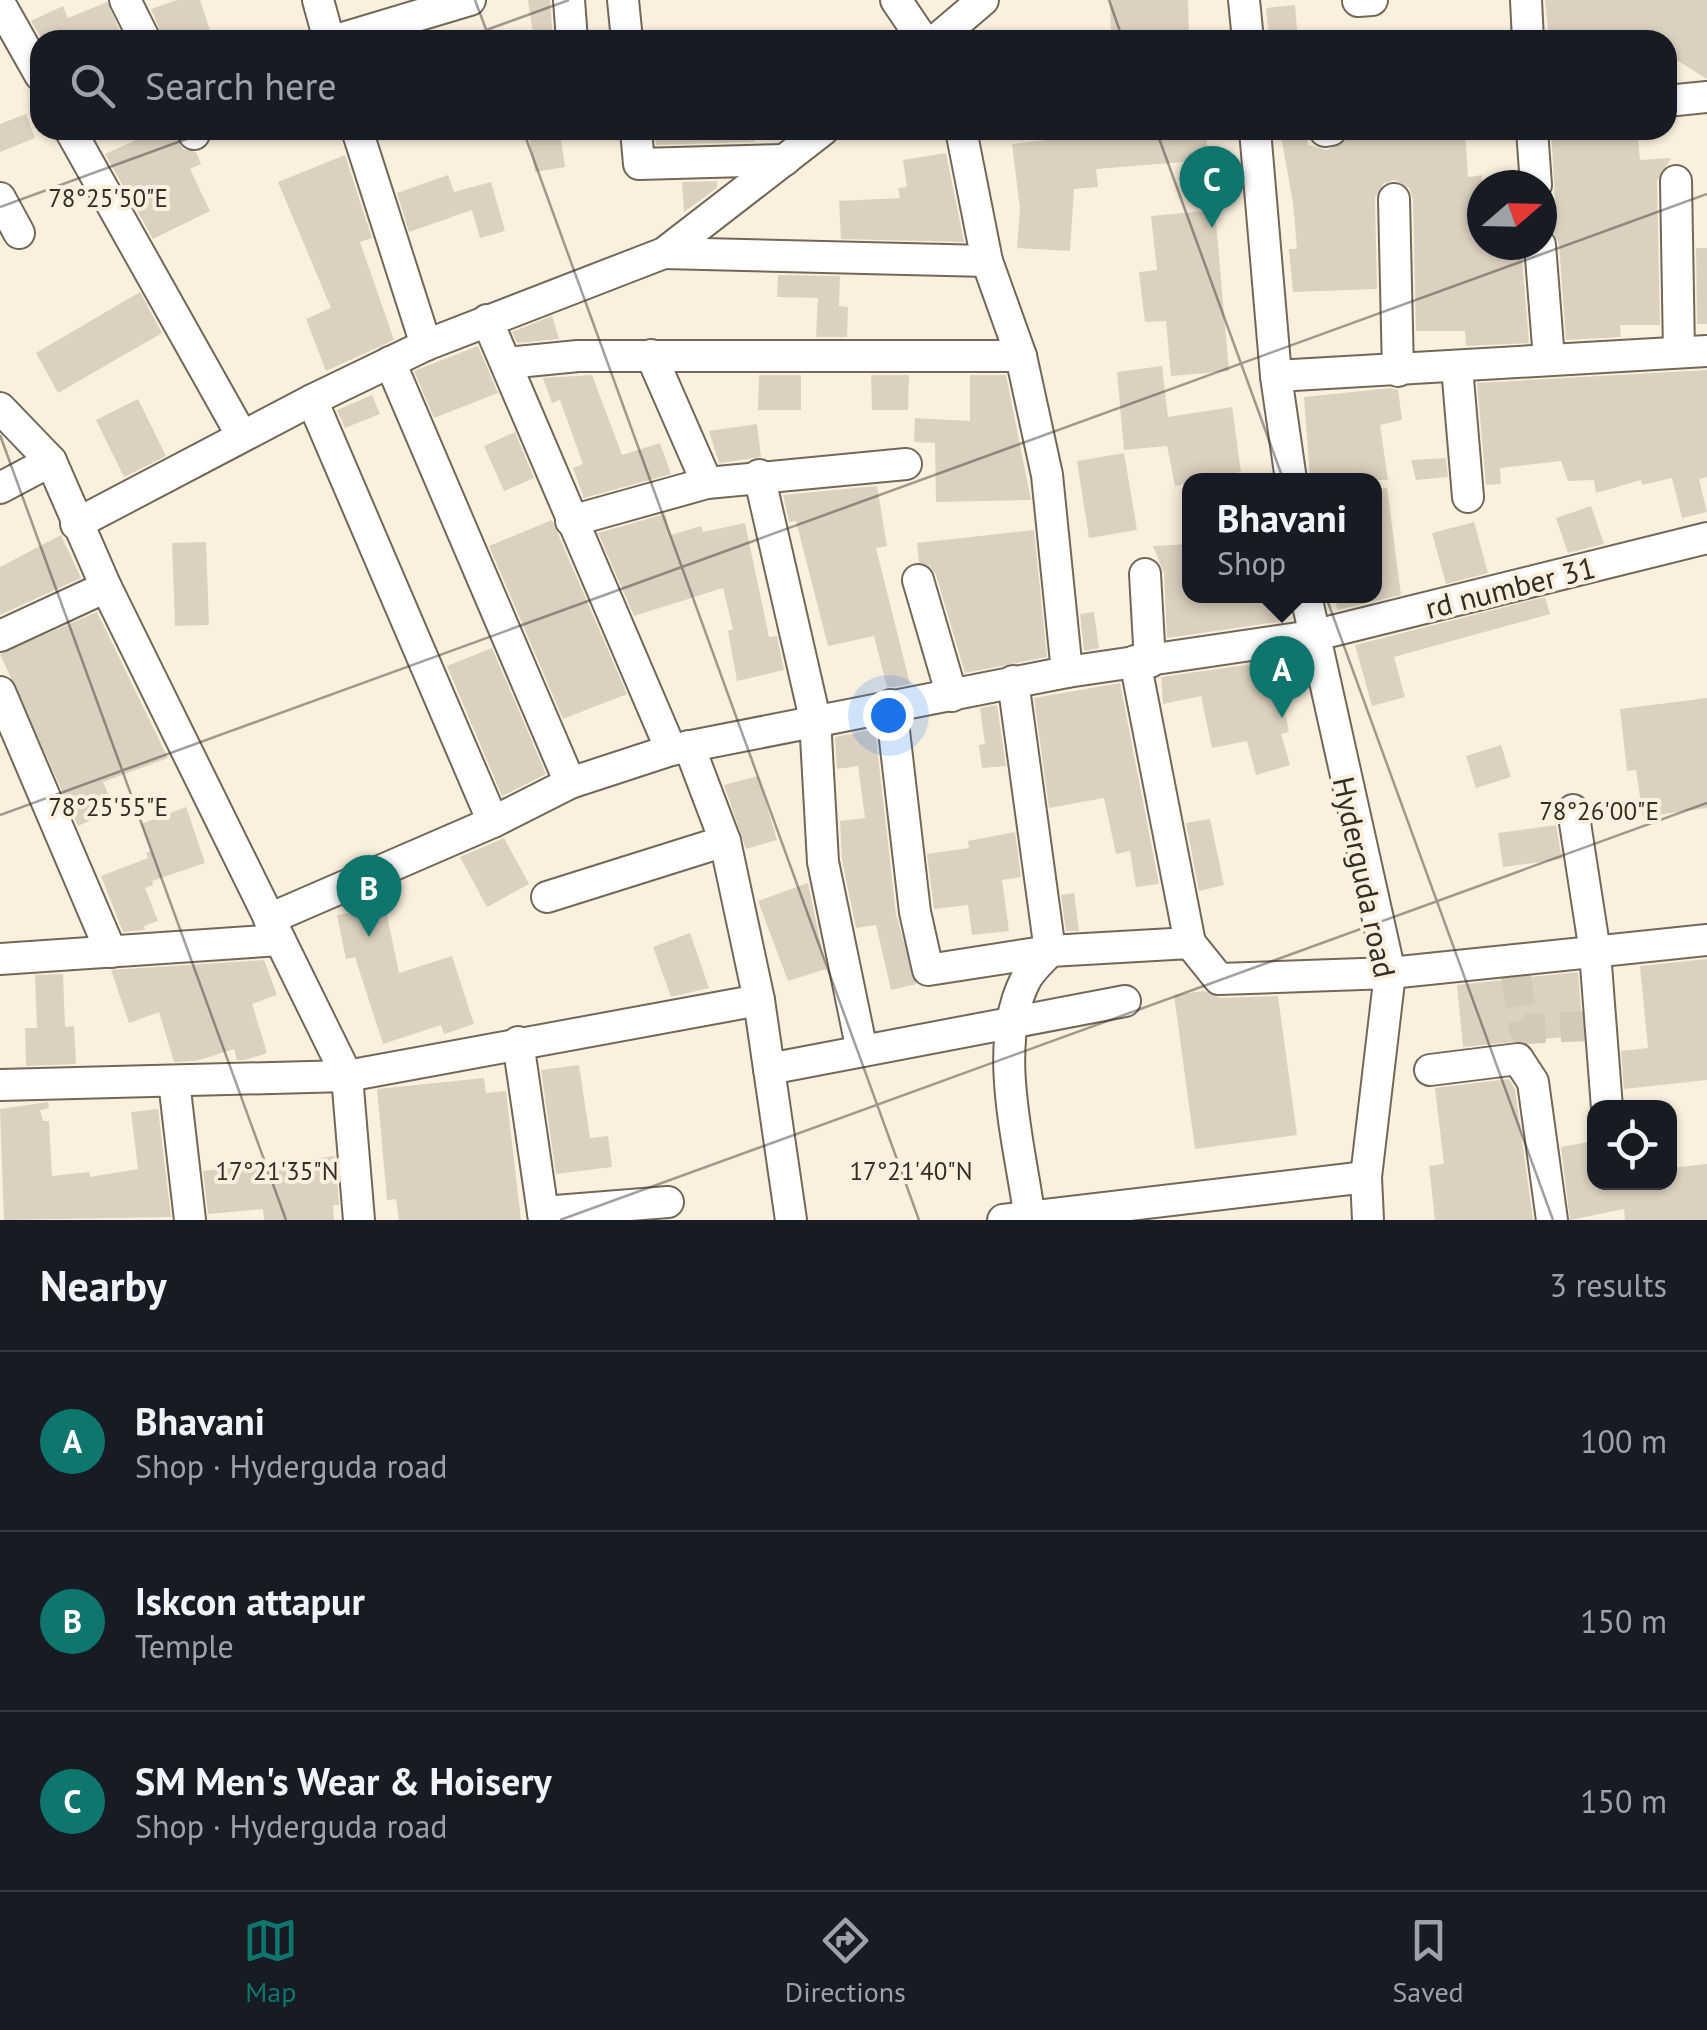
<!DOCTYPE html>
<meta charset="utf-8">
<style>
body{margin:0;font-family:"PT Sans",sans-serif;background:#20242c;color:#f1f3f6}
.controls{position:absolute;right:30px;bottom:30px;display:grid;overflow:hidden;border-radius:20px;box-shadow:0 2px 8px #0004}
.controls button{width:90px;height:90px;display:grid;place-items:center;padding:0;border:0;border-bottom:2px solid #363941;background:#171b24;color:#f1f3f6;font:50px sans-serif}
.compass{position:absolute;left:1467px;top:170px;width:90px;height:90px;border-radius:50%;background:#171b24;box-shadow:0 2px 8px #0004;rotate:70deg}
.you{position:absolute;left:888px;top:715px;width:35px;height:35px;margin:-25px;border:8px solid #fff;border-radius:50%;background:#1a73e8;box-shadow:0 0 0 15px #1a73e833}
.badge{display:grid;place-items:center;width:65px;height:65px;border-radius:50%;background:#0f766e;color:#fff;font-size:32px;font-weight:700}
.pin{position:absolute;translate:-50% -82px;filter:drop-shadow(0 2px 5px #0008)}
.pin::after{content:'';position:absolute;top:52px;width:35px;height:30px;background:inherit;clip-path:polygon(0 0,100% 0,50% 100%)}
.popup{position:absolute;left:1182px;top:473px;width:200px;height:130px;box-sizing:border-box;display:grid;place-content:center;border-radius:20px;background:#171b24;filter:drop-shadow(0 2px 8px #0005);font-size:32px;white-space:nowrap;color:#9ea1a6}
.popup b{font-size:38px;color:#f1f3f6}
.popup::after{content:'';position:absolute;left:50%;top:100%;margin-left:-20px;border:20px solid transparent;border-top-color:#171b24}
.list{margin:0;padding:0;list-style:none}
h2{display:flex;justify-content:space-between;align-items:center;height:130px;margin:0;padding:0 40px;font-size:42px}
h2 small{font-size:32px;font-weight:400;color:#9ea1a6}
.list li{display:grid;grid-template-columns:65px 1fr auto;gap:30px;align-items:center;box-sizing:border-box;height:180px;padding:0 40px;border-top:2px solid #363941}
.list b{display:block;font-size:38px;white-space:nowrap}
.list p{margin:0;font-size:32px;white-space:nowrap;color:#9ea1a6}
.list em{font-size:32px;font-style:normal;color:#9ea1a6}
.icon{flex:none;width:55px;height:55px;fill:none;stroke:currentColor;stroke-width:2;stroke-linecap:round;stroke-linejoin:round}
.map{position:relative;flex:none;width:1707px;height:1220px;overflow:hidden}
.search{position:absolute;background:#171b24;box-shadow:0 2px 8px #0004;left:30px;right:30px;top:30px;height:110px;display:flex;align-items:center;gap:25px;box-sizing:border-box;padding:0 35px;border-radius:30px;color:#9ea1a6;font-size:38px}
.sheet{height:670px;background:#171b24}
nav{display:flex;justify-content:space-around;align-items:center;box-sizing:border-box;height:140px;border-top:2px solid #363941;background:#171b24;font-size:28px;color:#9ea1a6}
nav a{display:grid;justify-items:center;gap:5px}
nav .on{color:#0f766e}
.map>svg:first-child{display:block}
.building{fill:#dcd1c0}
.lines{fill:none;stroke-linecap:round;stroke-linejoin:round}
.minor-tunnel{stroke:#d3c9b9;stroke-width:30;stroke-dasharray:30 15;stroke-linecap:butt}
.minor-casing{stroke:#716858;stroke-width:34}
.minor{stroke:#fff;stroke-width:30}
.ticks{fill:none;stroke:#312d27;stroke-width:2.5;stroke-opacity:0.45}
.labels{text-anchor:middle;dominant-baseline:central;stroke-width:8;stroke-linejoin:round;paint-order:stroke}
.street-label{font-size:30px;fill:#312d27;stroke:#fbf0de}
.ticks-label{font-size:25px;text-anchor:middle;fill:#312d27;stroke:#fbf0de;stroke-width:8;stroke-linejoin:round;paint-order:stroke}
</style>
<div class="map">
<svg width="1707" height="1220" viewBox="0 0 1707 1220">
<rect width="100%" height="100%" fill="#fbf0de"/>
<g class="building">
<polygon points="177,0 200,0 213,40 164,40 151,9"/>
<polygon points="528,0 550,0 553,40 534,40"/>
<polygon points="1110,0 1188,0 1189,33 1111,36"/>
<polygon points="1545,0 1707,0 1707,79 1667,54 1667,40 1627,40 1627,34 1549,40"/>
<polygon points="107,2 124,40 42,40 31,21 63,6 68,18"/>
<polygon points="1295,5 1298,40 1269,40 1266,8"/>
<polygon points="26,114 35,138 0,152 0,124"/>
<polygon points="158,130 173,130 183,149 196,152 201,164 190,169 210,211 153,239 105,154"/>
<polygon points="655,130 753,130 754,142 656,145"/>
<polygon points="1134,130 1206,130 1208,160 1096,169 1098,187 1074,189 1070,251 1017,248 1020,209 1012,144"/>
<polygon points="1280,130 1306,130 1308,145 1327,150 1347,139 1417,130 1465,130 1468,177 1482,175 1482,245 1513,245 1514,260 1522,259 1529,343 1466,346 1465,331 1416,331 1413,199 1409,188 1395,180 1383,184 1375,198 1377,289 1293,292 1289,249 1297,249 1293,203"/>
<polygon points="1551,130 1637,130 1640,160 1671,158 1657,181 1660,325 1620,325 1621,337 1566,340 1559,244 1552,231 1552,218 1556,217"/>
<polygon points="560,133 565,167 535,172 529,137"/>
<polygon points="946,153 964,242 841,239 839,201 900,198 898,188 907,187 903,160"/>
<polygon points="345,155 372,238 360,242 394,340 326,371 306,319 331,308 278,182"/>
<polygon points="448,175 454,192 491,182 505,231 480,238 472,210 409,232 397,193"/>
<polygon points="717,181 717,188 684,212 682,182"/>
<polygon points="1215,210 1229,371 1171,376 1166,321 1145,322 1139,272 1157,270 1151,216"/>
<polygon points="1696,248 1707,248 1707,324 1697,324"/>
<polygon points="778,275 840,276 839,306 848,307 847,337 816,337 818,298 777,297"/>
<polygon points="140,292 162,333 58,393 36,353"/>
<polygon points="552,316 559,339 517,343 512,332"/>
<polygon points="478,346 498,393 434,418 414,371"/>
<polygon points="1162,366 1168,417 1232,407 1241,472 1175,486 1167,446 1124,450 1117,372"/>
<polygon points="1707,370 1707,477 1699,479 1707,512 1682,518 1672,478 1642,485 1641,480 1596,493 1594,480 1568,481 1561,461 1500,468 1501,484 1486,485 1477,383"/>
<polygon points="592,375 622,455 660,443 671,474 584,498 573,468 583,464 560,400 552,403 543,378"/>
<polygon points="759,375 801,375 801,410 758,410"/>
<polygon points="871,375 909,375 908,410 872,410"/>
<polygon points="970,375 1006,375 1031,500 936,502 935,443 914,442 915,418 970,421"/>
<polygon points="1391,388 1398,390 1402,420 1380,425 1388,480 1310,480 1304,397"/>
<polygon points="372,395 380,414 345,428 337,410"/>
<polygon points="138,399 166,456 124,477 96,420"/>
<polygon points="757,424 761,457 719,463 709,431"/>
<polygon points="515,432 534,478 504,491 484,446"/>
<polygon points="1124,453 1137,530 1089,538 1077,461"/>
<polygon points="1446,458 1448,477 1416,480 1411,460"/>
<polygon points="877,486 887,546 876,548 910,684 894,687 887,687 874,636 828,646 796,521 789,522 783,495"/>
<polygon points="1387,488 1401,595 1337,610 1335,596 1374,596 1374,489"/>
<polygon points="1591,506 1604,544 1568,553 1556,518"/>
<polygon points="665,514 671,535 701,526 703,532 745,523 769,637 777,636 784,670 737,681 728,631 733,629 723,588 634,616 598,533"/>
<polygon points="552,520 627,694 563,719 489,546"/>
<polygon points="1474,522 1488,573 1446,584 1432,533"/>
<polygon points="1034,530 1047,657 965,673 936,575 930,566 919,562 917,543"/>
<polygon points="61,535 81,578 0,615 0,567"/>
<polygon points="206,542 209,625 175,626 172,543"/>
<polygon points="1190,544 1190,596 1279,596 1285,621 1167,638 1164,573 1153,546"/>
<polygon points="1545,597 1550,614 1394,657 1405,697 1372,706 1355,645"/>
<polygon points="97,612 168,758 103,782 115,809 78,826 0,654"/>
<polygon points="1094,612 1099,648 1084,651 1080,614"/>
<polygon points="492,648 546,774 502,796 447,666"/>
<polygon points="1274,661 1289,732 1281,734 1290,765 1256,775 1247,741 1212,748 1201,696 1163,704 1161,677"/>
<polygon points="1120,683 1159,884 1136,887 1130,851 1116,854 1104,798 1049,808 1034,698"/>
<polygon points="1707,698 1707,808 1643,817 1636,770 1627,771 1620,709"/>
<polygon points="997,705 1006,766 982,768 979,745 985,744 980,708"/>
<polygon points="875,729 896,914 916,984 891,990 876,925 856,928 842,860 840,821 865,818 858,766 837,769 835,737"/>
<polygon points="1501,745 1511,777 1476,788 1466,756"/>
<polygon points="758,776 777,840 746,849 724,785"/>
<polygon points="186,807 205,863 152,881 153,885 145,888 158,921 144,926 145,930 123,932 101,876 148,858 146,853 151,851 141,824"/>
<polygon points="1210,819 1224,885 1199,891 1186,823"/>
<polygon points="1556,825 1562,859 1503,867 1498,833"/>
<polygon points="1015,832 1021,877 1002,880 1009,931 972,935 968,905 934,909 927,854 969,848 968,841"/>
<polygon points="504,838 529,884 487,907 460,857"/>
<polygon points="808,883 826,969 788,981 758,901"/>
<polygon points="1074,893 1079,931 1066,931 1061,895"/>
<polygon points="385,906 399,973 452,956 474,1024 444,1034 441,1025 383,1044 355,957 346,959 337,915"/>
<polygon points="690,933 709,988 671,997 653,947"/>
<polygon points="1707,959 1707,1080 1624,1089 1621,1051 1648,1048 1640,966"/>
<polygon points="264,960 277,995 252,1004 267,1053 245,1060 237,1060 234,1049 196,1061 174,1062 159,1012 129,1023 111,970"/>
<polygon points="1578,972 1583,1035 1463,1047 1457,985"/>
<polygon points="63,974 65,1027 74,1026 76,1064 26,1066 25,1028 37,1028 35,975"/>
<polygon points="1204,991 1220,998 1278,996 1297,1135 1195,1149 1174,995"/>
<polygon points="579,1065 590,1138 608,1136 612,1167 556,1174 541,1070"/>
<polygon points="484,1078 486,1093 506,1091 521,1220 399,1220 396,1199 387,1200 377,1089"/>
<polygon points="1509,1079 1515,1089 1533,1220 1435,1220 1429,1166 1444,1164 1435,1088"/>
<polygon points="48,1102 49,1108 40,1110 43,1121 49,1121 52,1176 89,1172 90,1177 138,1169 131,1112 158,1109 171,1217 4,1220 0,1109"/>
<polygon points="1594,1141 1594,1182 1670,1182 1670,1168 1707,1164 1707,1220 1625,1220 1624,1209 1570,1220 1561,1147"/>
<polygon points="335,1156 339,1205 333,1205 334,1220 264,1220 263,1209 208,1214 203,1171"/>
</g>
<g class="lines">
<polyline class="minor-tunnel" points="1516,976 1524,1029 1589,1026"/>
<defs>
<g id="minor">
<polyline points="125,0 145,40"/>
<polyline points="318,0 329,40"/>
<polyline points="569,0 572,40"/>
<polyline points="623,0 627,40"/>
<polyline points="896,0 923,40"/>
<polyline points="1244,0 1248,40"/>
<polyline points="1526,0 1528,40"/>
<polyline points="1358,1 1372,0"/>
<polyline points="0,4 40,75"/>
<polyline points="336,40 470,0"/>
<polyline points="936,40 983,0"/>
<polyline points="1667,101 1707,97"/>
<polyline points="70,130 242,436"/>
<polyline points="192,130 194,134"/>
<polyline points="357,130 426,345"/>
<polyline points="636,130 639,164 785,160"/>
<polyline points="961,130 987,261 1021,356 1047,475 1067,672"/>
<polyline points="1255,130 1276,376 1291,480"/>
<polyline points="1532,130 1536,185"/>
<polyline points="1325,131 1331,130"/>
<polyline points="1676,181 1679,352"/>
<polyline points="0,198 19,233"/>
<polyline points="1394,199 1398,371"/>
<polyline points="1540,245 1549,359"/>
<polyline points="664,253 987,261"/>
<polyline points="487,320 671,750"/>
<polyline points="651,355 707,483"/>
<polyline points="390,362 570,783"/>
<polyline points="507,363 578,356 1021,356"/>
<polyline points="1457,367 1468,497"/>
<polyline points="1276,376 1707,351"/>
<polyline points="312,400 493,822"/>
<polyline points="0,408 51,461 106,587 347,1076 359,1220"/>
<polyline points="759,475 815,719 823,862 862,1051"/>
<polyline points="0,488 51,461"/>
<polyline points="571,521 707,483 906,464"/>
<polyline points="76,524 312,400 426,345 664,253 823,130"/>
<polyline points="1145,574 1150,662"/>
<polyline points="918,580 952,696"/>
<polyline points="1306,596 1390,973 1366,1177 1368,1220"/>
<polyline points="0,636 106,587"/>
<polyline points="1135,661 1190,943"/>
<path d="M1013 681 1050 951C1042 960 1030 970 1025 981 991 1048 1021 1149 1030 1220"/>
<polyline points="0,692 111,952"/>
<polyline points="891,705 915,912 928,970 1050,951 1190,943 1219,979 1390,973 1707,940"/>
<polyline points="689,746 725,841 759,1000 791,1220"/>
<polyline points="1573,810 1595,952 1607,1108"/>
<polyline points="547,897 725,841"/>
<polyline points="269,919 493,822 570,783 671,750 1067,672 1312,636 1707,538"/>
<polyline points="0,959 280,940"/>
<polyline points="518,1042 544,1220"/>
<polyline points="769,1069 1125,1001"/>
<polyline points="1430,1070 1518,1059 1533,1082 1552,1220"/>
<polyline points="174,1081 190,1220"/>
<polyline points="0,1085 347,1076 759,1000"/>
<polyline points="543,1212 668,1202"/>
<polyline points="1003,1220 1366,1177"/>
</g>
</defs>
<use href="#minor" class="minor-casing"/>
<use href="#minor" class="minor"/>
</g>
<path class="ticks" d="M475 0 490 40M1109 0 1123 40M459 40 569 0M523 130 919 1220M1156 130 1553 1220M0 207 211 130M0 435 286 1220M0 815 1707 194M560 1220 1707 803"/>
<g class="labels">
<g class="street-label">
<text transform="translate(1510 587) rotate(-14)">rd number 31</text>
<text transform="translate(1365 877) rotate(78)">Hyderguda road</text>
</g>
</g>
<g class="ticks-label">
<text x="108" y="207">78°25'50"E</text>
<text x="108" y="816">78°25'55"E</text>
<text x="1599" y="820">78°26'00"E</text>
<text x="277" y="1180">17°21'35"N</text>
<text x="911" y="1180">17°21'40"N</text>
</g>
</svg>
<div class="controls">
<button><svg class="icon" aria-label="locate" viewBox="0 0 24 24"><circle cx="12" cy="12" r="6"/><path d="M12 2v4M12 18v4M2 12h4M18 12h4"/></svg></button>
</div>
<svg class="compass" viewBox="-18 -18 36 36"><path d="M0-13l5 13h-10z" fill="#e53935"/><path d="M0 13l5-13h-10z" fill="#9ea1a6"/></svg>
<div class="you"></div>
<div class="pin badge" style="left:1282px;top:718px">A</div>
<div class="popup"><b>Bhavani</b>Shop</div>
<div class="pin badge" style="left:369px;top:937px">B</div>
<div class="pin badge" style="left:1212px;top:228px">C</div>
<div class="search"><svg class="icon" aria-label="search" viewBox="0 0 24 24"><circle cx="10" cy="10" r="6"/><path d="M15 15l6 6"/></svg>Search here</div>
</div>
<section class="sheet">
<h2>Nearby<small>3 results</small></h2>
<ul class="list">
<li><span class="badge">A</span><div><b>Bhavani</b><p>Shop · Hyderguda road</p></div><em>100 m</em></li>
<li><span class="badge">B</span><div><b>Iskcon attapur</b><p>Temple</p></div><em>150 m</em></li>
<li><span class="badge">C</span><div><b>SM Men's Wear &amp; Hoisery</b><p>Shop · Hyderguda road</p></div><em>150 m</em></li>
</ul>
</section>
<nav>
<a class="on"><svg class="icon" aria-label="map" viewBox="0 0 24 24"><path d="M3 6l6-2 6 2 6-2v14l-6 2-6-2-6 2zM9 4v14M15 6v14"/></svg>Map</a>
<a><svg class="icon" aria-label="directions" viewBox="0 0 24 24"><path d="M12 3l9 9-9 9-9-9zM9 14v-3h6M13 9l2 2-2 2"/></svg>Directions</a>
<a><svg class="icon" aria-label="saved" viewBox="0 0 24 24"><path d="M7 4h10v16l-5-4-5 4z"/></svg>Saved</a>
</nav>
